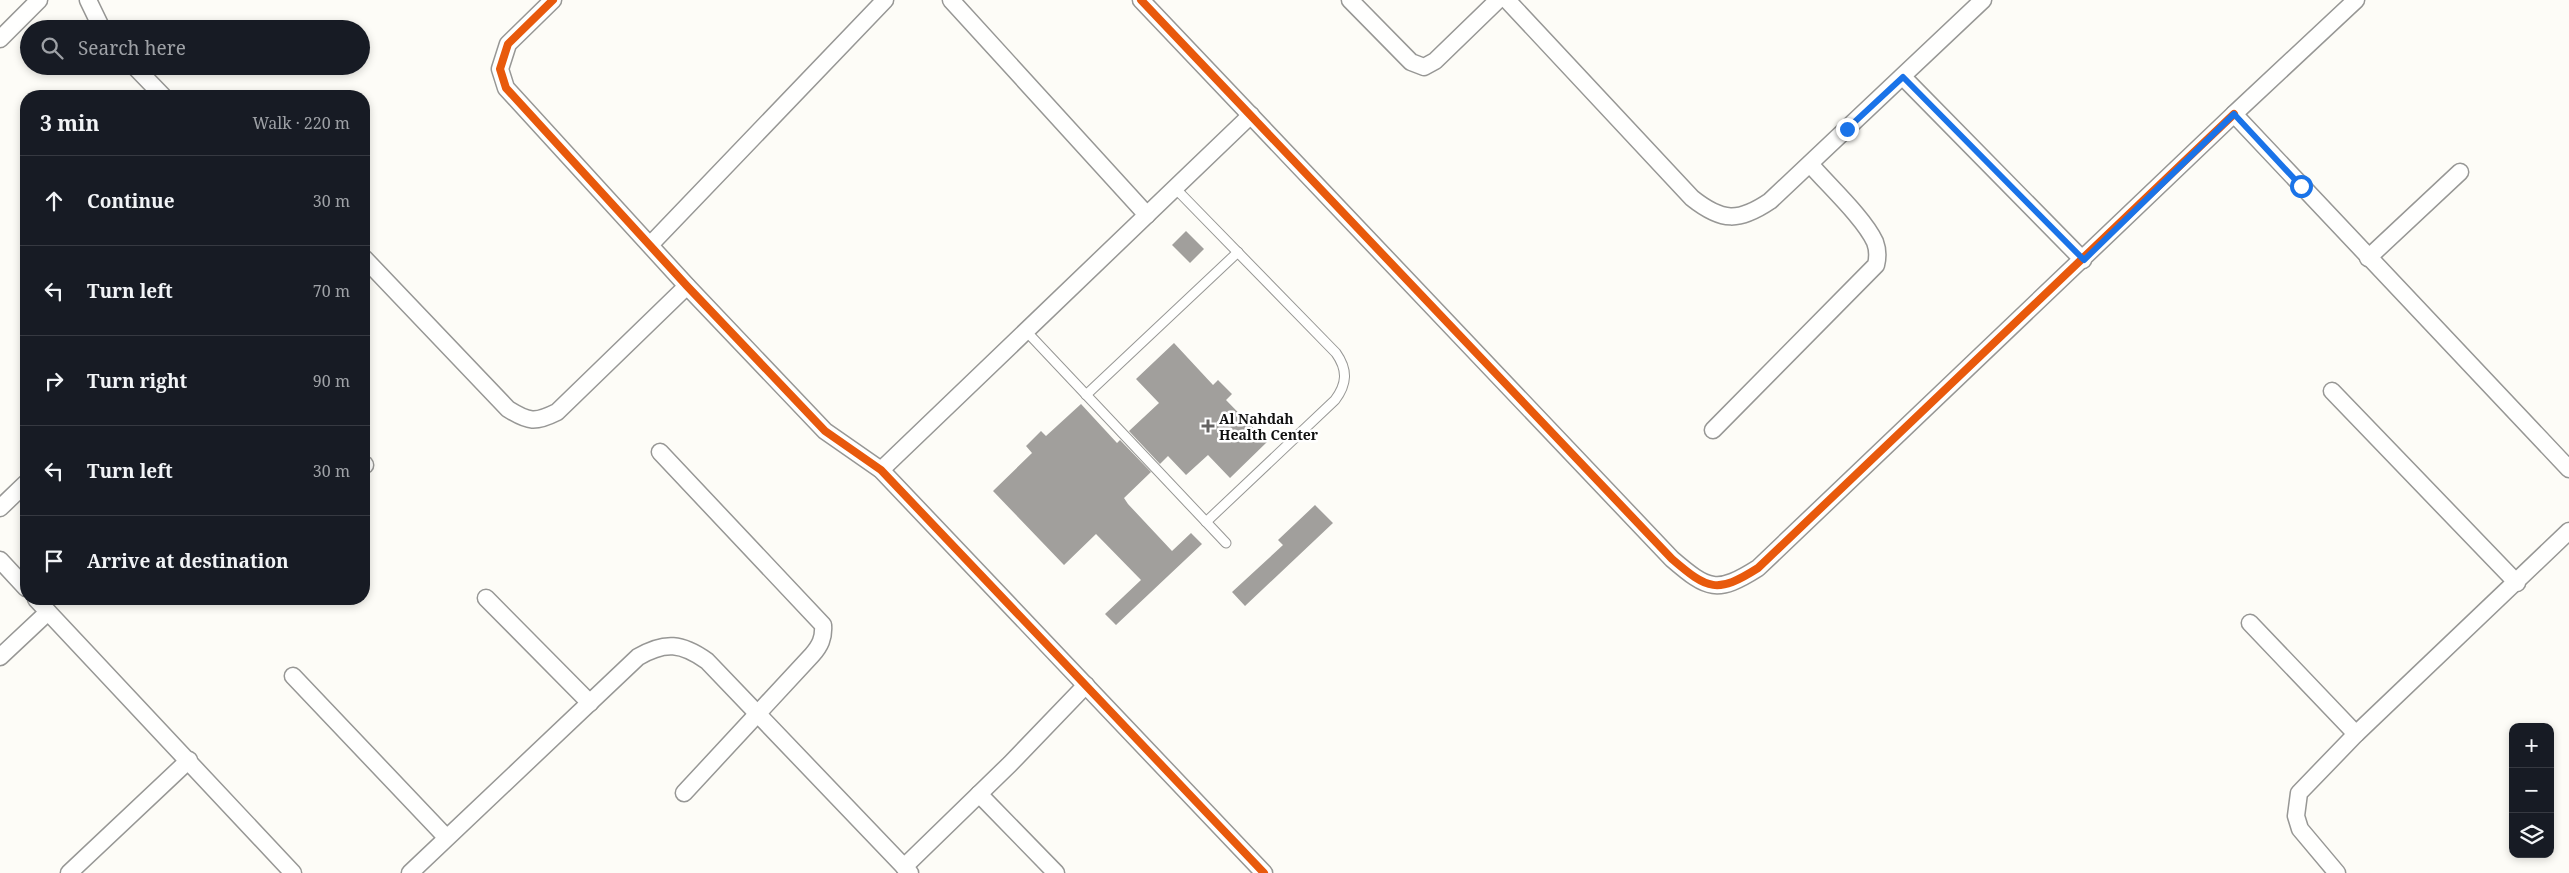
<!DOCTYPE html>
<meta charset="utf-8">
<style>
body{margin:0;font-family:"Noto Serif",serif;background:#20242c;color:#f1f3f6}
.controls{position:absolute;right:15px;bottom:15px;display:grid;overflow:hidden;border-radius:10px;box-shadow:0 2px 8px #0003}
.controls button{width:45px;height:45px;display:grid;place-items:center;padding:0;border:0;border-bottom:1px solid #363941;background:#171b24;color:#f1f3f6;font:25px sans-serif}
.stop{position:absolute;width:15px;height:15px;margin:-11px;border:4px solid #1a73e8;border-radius:50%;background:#fff}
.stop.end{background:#1a73e8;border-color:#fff;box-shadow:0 1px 5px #0008}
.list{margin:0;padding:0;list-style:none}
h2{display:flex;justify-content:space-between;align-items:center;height:65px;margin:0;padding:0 20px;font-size:21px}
h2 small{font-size:16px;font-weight:400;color:#9ea1a6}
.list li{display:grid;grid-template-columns:32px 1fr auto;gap:15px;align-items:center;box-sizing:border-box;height:90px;padding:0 20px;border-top:1px solid #363941}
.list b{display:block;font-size:19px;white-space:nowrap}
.list em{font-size:16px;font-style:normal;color:#9ea1a6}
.icon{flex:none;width:28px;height:28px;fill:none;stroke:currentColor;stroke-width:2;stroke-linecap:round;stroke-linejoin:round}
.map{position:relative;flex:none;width:2569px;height:873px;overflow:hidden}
.search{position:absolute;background:#171b24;box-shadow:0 2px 8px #0003;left:20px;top:20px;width:350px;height:55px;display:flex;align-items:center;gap:12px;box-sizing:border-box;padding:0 18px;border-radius:28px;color:#9ea1a6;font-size:19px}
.panel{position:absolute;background:#171b24;box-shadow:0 2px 8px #0003;left:20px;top:90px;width:350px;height:515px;border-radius:20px}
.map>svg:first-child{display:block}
.building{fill:#a19f9c}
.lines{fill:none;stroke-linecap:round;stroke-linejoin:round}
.lane-casing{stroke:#979795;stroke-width:11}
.street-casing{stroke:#979795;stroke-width:19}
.lane{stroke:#fffffe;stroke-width:9}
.street{stroke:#fffffe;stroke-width:16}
.cycleway-casing{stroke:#fff;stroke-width:11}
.cycleway{stroke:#e8590c;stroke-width:8}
.route{stroke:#1a73e8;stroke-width:6}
.poi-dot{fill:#646362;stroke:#fff;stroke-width:2}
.labels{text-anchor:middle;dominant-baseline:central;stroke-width:5;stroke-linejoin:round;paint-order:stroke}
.poi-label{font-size:14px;font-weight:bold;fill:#111;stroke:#fff;text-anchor:start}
</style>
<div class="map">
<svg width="2569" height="873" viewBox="0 0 2569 873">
<rect width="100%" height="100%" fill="#fdfcf7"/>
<g class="building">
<polygon points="1186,231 1204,249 1190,263 1172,245"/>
<polygon points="1174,343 1213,385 1218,380 1232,394 1226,400 1267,442 1230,478 1208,455 1186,475 1168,456 1160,464 1129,431 1159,403 1136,379"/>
<polygon points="1081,404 1117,443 1120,440 1151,472 1124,498 1128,504 1172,551 1191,533 1202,544 1116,625 1105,614 1141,580 1096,534 1064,565 993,491 1032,453 1026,446 1041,431 1046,436"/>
<polygon points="1315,505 1333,523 1245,606 1232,592 1283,545 1278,540"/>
</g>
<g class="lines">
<defs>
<g id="lane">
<path d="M1175 188 1336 353C1348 370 1347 384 1335 400L1206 522"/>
<polyline points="1026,331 1226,543"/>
<polyline points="1086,395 1238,252"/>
</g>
<g id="street">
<polyline points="88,0 102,29"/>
<polyline points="553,0 508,44 500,69 506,88 687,286 825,431 881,470 1264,873"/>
<polyline points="951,0 1147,215"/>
<path d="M1141 0 1672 559C1708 590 1717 594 1758 568L2234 114"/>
<polyline points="1350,0 1411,62 1424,67 1435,61 1498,0"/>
<path d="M1507 0 1692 198C1722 222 1739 222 1770 201L1983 0"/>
<polyline points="2356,0 2234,114 2569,469"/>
<polyline points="0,39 39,0"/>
<polyline points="134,66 163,96"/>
<polyline points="1903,77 2083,260"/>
<polyline points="650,245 885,0"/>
<path d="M364 258 508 409C529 422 535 423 557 412L687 286"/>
<polyline points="2368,258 2460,172"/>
<polyline points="2332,391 2517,583"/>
<path d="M1713 430 1876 265C1878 257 1878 250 1875 242 1864 218 1828 185 1810 164"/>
<path d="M660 452 823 625C824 638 820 646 812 655L684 793"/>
<polyline points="364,464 365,465"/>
<polyline points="881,470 1251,115"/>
<polyline points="0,508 26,483"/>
<polyline points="0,560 26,588"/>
<polyline points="486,598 590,703"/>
<polyline points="36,599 293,873"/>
<polyline points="2250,623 2356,734"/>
<polyline points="0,657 48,612"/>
<polyline points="293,676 446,837"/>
<polyline points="979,794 1056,873"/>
<polyline points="904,867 1010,764 1086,685"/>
<polyline points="69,873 189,760"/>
<path d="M410 873 638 657C665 641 682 643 707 661L910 873"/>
<polyline points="2337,873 2300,829 2296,816 2299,793 2356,734 2569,531"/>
</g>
</defs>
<use href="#lane" class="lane-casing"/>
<use href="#street" class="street-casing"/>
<use href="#lane" class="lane"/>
<use href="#street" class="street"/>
<defs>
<g id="cycleway">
<polyline points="553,0 508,44 500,69 506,88 687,286 825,431 881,470 1264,873"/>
<path d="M1141 0 1672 559C1708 590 1717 594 1758 568L2234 114"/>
</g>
</defs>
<use href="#cycleway" class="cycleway-casing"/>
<use href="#cycleway" class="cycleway"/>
</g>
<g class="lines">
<polyline class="route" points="1847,129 1903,77 2084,260 2234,114 2301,186"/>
</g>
<path class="poi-dot" d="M1205.5 418.5h5v5h5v5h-5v5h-5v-5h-5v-5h5z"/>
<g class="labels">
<g class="poi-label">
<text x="1219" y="418">Al Nahdah<tspan x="1219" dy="16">Health Center</tspan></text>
</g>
</g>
</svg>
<div class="controls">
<button>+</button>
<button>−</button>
<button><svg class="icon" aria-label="layers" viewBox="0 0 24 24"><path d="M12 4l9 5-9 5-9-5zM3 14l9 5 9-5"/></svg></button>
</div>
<div class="stop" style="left:2301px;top:186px"></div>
<div class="stop end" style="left:1847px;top:129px"></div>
<div class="search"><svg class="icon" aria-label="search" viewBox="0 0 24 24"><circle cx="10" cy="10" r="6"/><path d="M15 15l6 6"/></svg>Search here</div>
<section class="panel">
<h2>3 min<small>Walk · 220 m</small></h2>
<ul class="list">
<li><svg class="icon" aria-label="ahead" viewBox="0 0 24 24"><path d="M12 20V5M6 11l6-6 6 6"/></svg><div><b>Continue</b></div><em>30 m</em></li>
<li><svg class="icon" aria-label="left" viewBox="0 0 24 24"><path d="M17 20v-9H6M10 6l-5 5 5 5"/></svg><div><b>Turn left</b></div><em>70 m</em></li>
<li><svg class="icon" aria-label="right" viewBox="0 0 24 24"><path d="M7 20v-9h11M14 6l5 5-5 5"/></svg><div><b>Turn right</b></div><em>90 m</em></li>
<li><svg class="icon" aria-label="left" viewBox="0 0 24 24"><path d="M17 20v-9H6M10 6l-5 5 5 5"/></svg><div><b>Turn left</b></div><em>30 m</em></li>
<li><svg class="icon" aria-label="arrive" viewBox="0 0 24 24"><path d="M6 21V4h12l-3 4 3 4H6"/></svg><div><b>Arrive at destination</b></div></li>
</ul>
</section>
</div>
